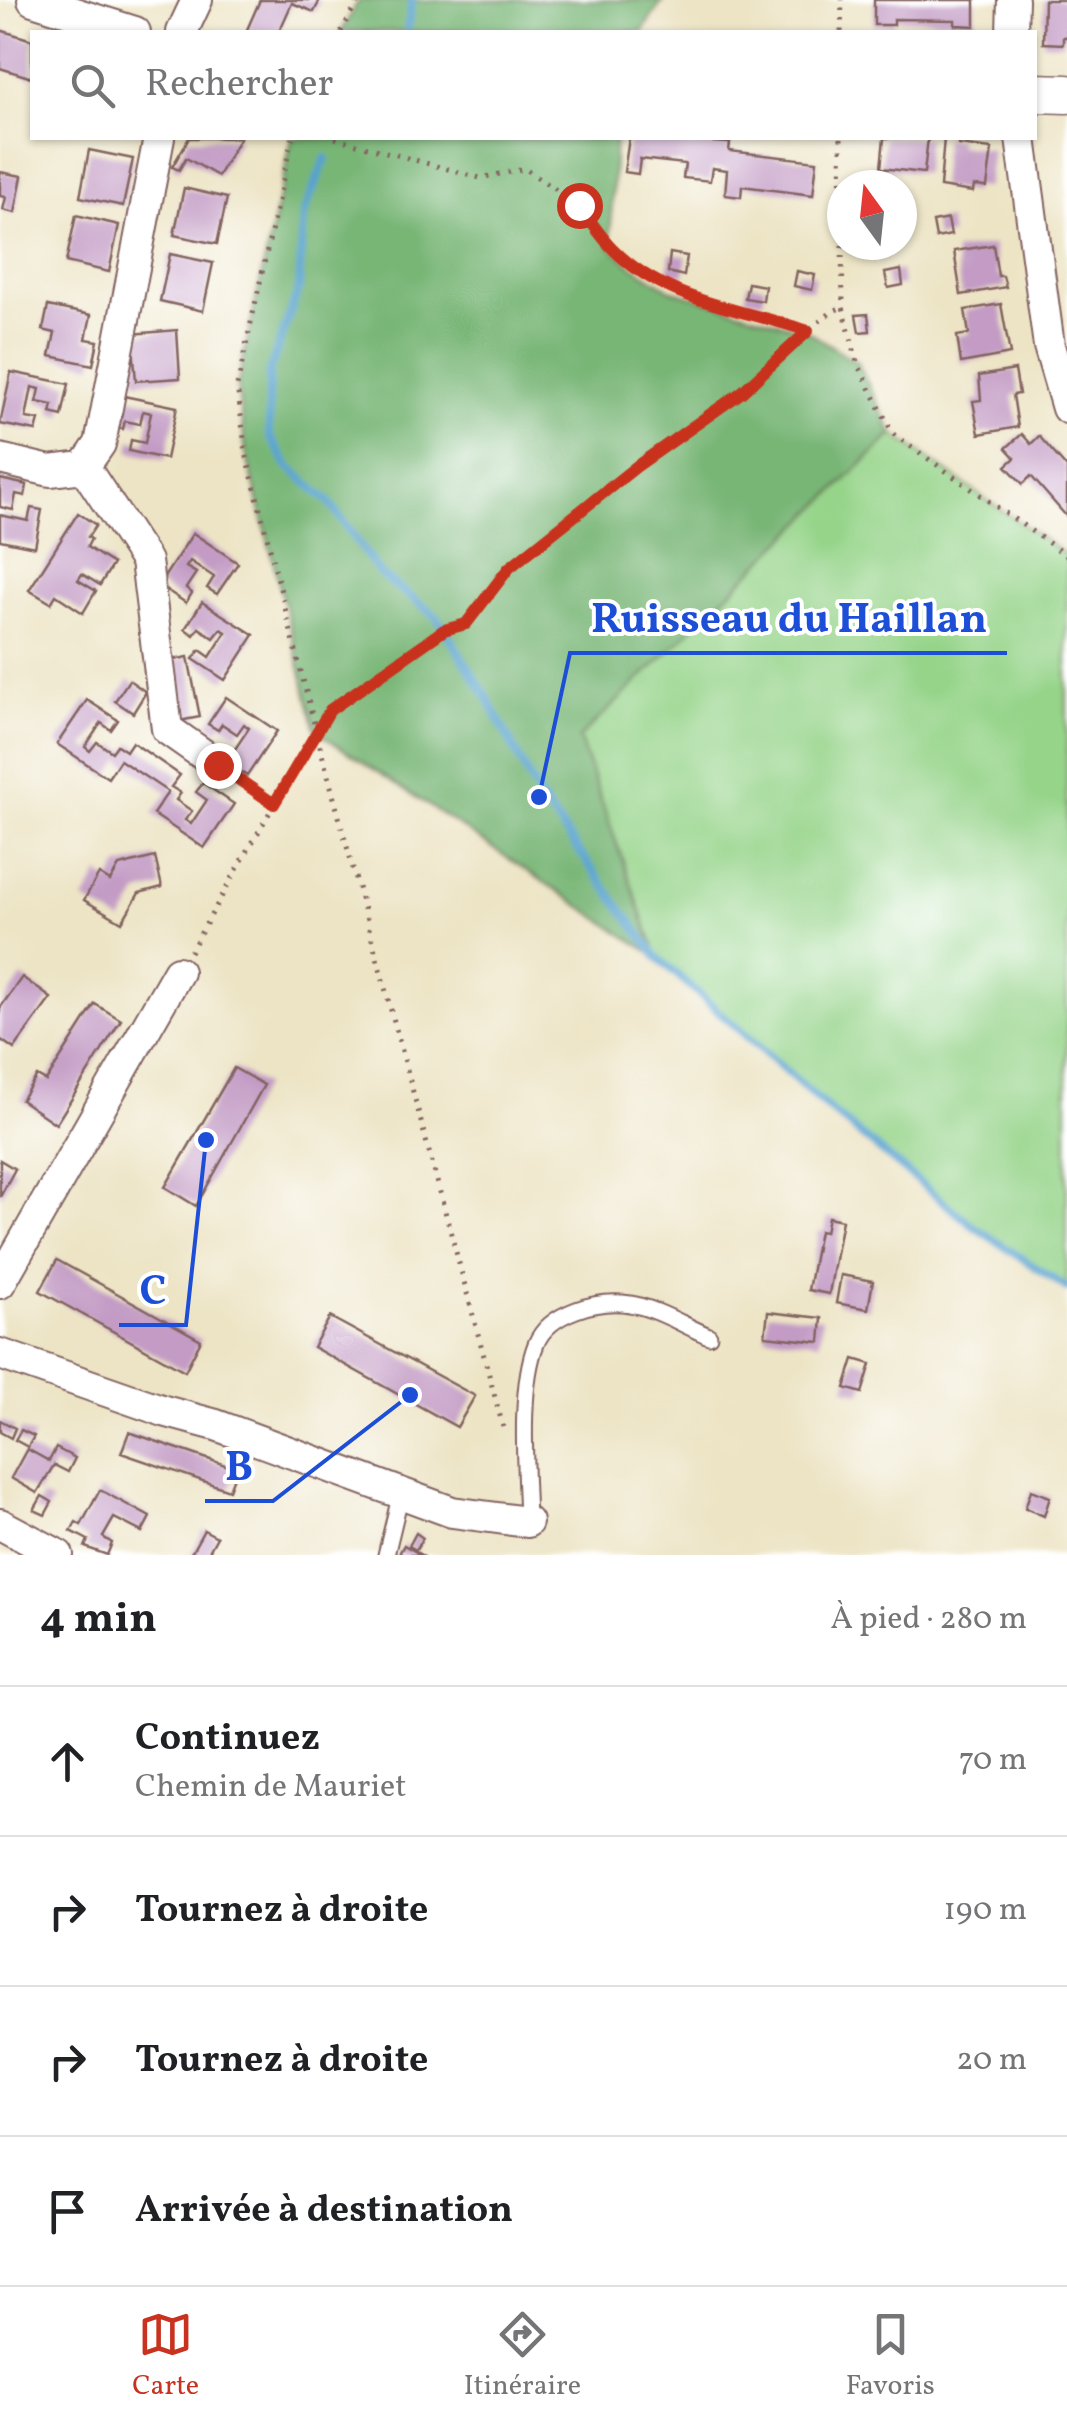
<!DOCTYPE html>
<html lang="fr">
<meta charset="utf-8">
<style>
body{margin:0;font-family:Vollkorn,serif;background:#f2f2f2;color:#202124}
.compass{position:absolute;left:827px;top:170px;width:90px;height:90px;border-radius:50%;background:#fff;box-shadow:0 2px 8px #0004;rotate:345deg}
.stop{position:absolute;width:30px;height:30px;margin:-22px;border:8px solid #c8321e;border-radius:50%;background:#fff}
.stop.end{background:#c8321e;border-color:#fff;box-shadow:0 2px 10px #0008}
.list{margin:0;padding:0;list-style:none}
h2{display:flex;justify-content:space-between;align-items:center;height:130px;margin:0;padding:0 40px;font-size:42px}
h2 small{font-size:32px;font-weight:400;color:#757577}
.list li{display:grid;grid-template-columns:65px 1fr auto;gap:30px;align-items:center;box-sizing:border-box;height:150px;padding:0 40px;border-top:2px solid #e0e0e0}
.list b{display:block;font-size:38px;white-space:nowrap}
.list p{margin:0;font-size:32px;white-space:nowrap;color:#757577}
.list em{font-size:32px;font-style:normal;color:#757577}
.icon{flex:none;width:55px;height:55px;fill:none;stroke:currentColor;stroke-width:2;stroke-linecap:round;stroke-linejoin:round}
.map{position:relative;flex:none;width:1067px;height:1555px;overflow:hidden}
.search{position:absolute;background:#fff;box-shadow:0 2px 8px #0004;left:30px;right:30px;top:30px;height:110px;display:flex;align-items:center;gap:25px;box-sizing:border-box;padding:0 35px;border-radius:0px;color:#757577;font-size:38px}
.sheet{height:730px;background:#fff}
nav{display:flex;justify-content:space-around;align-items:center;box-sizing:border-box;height:140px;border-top:2px solid #e0e0e0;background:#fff;font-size:28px;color:#757577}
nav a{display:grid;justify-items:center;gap:5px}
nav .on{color:#c8321e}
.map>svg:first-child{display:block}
.green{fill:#96d48a;stroke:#707a5a;stroke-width:2.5}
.forest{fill:#78b676;stroke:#616a50;stroke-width:2.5}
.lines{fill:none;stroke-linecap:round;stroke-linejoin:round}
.stream{stroke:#57a2cf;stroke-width:8}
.building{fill:#c39bc5}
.service-casing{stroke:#836461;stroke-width:19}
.minor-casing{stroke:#836461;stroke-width:34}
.tertiary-casing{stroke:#836461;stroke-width:41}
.path{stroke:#836461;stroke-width:5;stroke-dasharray:2.5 8;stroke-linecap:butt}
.service{stroke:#fff;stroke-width:15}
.minor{stroke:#fff;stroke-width:30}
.tertiary{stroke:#fff;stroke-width:38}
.route{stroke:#c8321e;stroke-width:12}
.leader{fill:none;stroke:#1d4ed8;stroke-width:4}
.callout-dot{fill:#1d4ed8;stroke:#fff;stroke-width:4}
.callout-label{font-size:42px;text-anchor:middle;font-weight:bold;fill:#1d4ed8;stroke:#fff;stroke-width:8;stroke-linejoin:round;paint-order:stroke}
</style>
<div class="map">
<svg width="1067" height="1555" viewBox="0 0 1067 1555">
<rect width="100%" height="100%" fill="#fff"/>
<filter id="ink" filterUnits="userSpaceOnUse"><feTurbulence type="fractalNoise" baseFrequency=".01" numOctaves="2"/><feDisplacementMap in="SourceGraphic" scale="20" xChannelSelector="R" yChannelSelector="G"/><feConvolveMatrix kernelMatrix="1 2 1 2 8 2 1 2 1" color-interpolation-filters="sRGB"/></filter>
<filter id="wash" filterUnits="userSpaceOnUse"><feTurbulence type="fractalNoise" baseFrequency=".0048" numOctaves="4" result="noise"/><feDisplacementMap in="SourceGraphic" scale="40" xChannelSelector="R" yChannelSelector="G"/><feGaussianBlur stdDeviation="2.25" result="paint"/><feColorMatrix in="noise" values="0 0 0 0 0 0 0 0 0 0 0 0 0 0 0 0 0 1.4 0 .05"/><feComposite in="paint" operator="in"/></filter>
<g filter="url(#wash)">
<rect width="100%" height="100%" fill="#ede4c5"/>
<polygon class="green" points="893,434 1067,556 1067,1288 972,1225 832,1112 657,957 579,738"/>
<g class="forest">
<polygon points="359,0 663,0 642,32 341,32"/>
<polygon points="292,138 615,138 610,247 631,265 671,290 807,331 857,362 893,434 579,738 657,957 316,731 246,453 237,386"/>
</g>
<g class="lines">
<g class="stream">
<polyline points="407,32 412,0"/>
<polyline points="326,158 303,214 299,288 269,372 269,435 288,466 329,502 380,574 436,616 487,697 539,797 657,957 832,1112 972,1225 1067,1288"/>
</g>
</g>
<g id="blocks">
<g class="building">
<polygon points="260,0 320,0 314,12 292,3 279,32 246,32"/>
<polygon points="874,0 975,0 975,26 955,25 955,20 894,19 894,25 874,25"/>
<polygon points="1044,0 1067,0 1067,37 1063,37 1063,44 1043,43"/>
<polygon points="0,30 32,40 32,78 0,68"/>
<polygon points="189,138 240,138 218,176 186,158 179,170 172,167"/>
<polygon points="629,138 715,138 714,142 730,143 729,151 817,161 813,195 742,186 741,197 725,195 727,170 712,168 710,181 683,178 685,164 640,159 638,174 624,172"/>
<polygon points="884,138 928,138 924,173 881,168"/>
<polygon points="944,138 958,139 958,145 992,149 987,187 974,186 973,192 940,187"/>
<polygon points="89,150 133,159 123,206 80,197"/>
<polygon points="0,172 22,176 15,213 3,210 6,197 0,196"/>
<polygon points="184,188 227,198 217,244 174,235"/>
<polygon points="76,215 119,225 109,272 66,262"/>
<polygon points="948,219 951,235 936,238 933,222"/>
<polygon points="993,245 998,276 1003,276 1006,287 961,295 954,251"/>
<polygon points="670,253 687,256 684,276 668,272"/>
<polygon points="170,254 213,263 203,311 160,301"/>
<polygon points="901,270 903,285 888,288 885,273"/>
<polygon points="797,271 815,275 812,290 794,286"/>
<polygon points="748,283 765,286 763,301 745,298"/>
<polygon points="1001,304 1010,354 961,363 957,336 969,334 965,310"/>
<polygon points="48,306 91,315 86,339 98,341 93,365 50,356 55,333 43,330"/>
<polygon points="868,314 870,331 859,332 856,315"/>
<polygon points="177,330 180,378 136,381 132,334"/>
<polygon points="1015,370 1019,394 1013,395 1018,427 979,434 973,401 981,400 979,376"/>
<polygon points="11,372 69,384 62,416 51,413 53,405 37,402 40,389 32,387 26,418 39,420 36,431 0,424"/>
<polygon points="119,395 177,407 166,459 129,451 131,440 145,443 151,413 143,411 140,424 125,421 123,429 112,427"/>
<polygon points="1022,434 1031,444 1039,436 1067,468 1067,517 1031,476 1023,484 1006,466 1015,458 1006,448"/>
<polygon points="0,479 27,485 25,496 16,494 13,510 0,507"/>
<polygon points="31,508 42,510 35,547 0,540 0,515 28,521"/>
<polygon points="78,513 96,525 88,537 91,539 87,547 113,564 100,585 82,574 78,580 96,591 83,613 56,595 51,603 29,590"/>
<polygon points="193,533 238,563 217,594 207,588 214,577 190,561 186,567 196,573 186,588 192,593 186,603 159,585"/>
<polygon points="202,602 254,635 225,680 193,659 200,650 210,657 226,632 221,629 214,638 199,628 194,635 185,629"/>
<polygon points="188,657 200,717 179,721 168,661"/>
<polygon points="129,680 146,692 133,713 115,701"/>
<polygon points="226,697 277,731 247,776 216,755 223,745 233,752 249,728 244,724 237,734 222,724 218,730 208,724"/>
<polygon points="87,700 118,720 111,730 101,723 85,747 90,751 97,742 112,752 117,745 126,751 132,742 180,775 171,787 181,793 176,800 192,811 185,820 191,824 207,800 196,792 203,783 234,804 204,848 153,814 168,792 120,760 108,778 57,744"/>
<polygon points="155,857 162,887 139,893 122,922 84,900 99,874 110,881 119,866"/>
<polygon points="22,977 51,998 14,1049 0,1039 0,1008"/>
<polygon points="95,1004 121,1020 56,1124 21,1100 37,1076 46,1081"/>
<polygon points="234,1068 264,1085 196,1206 165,1187"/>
<polygon points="0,1160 15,1169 0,1197"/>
<polygon points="828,1217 842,1220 829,1294 808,1290 819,1231 825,1232"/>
<polygon points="57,1260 201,1340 185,1371 40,1291"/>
<polygon points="841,1275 873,1281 868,1309 836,1303"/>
<polygon points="768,1312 822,1318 820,1342 765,1336"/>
<polygon points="330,1317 475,1396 457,1427 313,1347"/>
<polygon points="854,1359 871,1364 862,1393 845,1388"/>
<polygon points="0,1420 15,1428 11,1438 0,1432"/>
<polygon points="21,1430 34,1436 28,1447 15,1440"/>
<polygon points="129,1432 237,1469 229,1490 121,1453"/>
<polygon points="56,1448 75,1458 68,1472 54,1465 37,1493 11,1478 27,1449 49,1461"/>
<polygon points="100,1490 150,1517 142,1532 114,1518 103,1537 112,1543 107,1555 85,1547 88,1540 71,1531 76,1522 81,1525"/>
<polygon points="1031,1490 1050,1497 1044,1516 1025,1508"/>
<polygon points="42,1496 52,1502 45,1515 34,1510"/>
<polygon points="204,1530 217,1537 207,1555 190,1555"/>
<polygon points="416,1533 423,1538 416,1550 409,1546"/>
<polygon points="404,1545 421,1555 398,1555"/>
</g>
</g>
</g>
<g filter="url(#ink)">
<use href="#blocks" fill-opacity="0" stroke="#836461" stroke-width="2.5"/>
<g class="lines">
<defs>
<g id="service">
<path d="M527 1522C526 1473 518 1390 536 1344 549 1312 598 1299 630 1304 656 1308 685 1326 709 1336"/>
<polyline points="386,1555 401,1493"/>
</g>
<g id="minor">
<polyline points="33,0 135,32"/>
<polyline points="182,32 197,0"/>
<polyline points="1012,32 1013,0"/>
<polyline points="1021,138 1049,346 1067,408"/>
<polyline points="0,459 50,471 84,467 100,444 159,138"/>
<polyline points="84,467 146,561 167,729 218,765"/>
<polyline points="0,1283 178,972"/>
<polyline points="0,1354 164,1411 216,1425 452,1512 527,1522"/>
<polyline points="0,1524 58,1555"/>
</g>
<polyline id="tertiary" points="1034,93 1067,94"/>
</defs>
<use href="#service" class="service-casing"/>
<use href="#minor" class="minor-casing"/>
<use href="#tertiary" class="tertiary-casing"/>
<g class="path">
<polyline points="341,32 359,0"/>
<polyline points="841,32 842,0"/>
<polyline points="335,138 480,178 525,169 579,205 610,247 631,265 671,290 807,331"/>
<polyline points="841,138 842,236"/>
<polyline points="842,245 843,307 857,362 893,434 1067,556"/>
<polyline points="237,779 273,804"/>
<polyline points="190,952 316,731 246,453 237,386 292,138"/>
<polyline points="503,1427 316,731 330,710 444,630 467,624 509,567 637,466 742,392 807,331 833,311 843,307"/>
</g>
<use href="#service" class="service"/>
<use href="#minor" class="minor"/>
<use href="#tertiary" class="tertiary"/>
</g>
</g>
<g class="lines" filter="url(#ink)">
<path class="route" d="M218 765 274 804 330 710 444 630 466 624 509 568 637 466 742 392 808 331C740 308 665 302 613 249 600 236 590 220 579 205"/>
</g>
<path class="leader" d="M539 797L570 653H1007M206 1140L186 1325H119M410 1395L273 1501H205"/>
<g class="callout-dot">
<circle cx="539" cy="797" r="10"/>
<circle cx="206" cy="1140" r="10"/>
<circle cx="410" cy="1395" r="10"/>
</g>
<g class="callout-label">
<text x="789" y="632">Ruisseau du Haillan</text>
<text x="153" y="1304">C</text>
<text x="239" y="1480">B</text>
</g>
</svg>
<svg class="compass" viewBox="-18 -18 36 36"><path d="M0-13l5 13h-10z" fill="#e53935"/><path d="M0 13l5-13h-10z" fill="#757577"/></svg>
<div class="stop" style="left:579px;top:205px"></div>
<div class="stop end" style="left:218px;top:765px"></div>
<div class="search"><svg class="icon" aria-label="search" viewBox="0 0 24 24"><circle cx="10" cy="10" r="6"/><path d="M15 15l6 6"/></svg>Rechercher</div>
</div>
<section class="sheet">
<h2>4 min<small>À pied · 280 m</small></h2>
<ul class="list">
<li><svg class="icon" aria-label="ahead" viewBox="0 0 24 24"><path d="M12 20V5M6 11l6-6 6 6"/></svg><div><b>Continuez</b><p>Chemin de Mauriet</p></div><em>70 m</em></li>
<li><svg class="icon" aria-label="right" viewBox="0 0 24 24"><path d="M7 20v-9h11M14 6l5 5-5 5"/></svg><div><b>Tournez à droite</b></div><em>190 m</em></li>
<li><svg class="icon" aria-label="right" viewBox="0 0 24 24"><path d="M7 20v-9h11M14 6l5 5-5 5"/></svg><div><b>Tournez à droite</b></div><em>20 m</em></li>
<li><svg class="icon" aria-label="arrive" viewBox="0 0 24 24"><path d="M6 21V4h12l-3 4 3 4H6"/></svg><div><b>Arrivée à destination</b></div></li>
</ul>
</section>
<nav>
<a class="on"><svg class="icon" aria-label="map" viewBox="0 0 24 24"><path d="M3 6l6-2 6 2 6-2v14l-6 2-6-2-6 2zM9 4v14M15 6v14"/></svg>Carte</a>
<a><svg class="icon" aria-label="directions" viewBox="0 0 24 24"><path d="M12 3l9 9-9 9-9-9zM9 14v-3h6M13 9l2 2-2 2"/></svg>Itinéraire</a>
<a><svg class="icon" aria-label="saved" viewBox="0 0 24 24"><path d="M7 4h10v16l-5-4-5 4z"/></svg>Favoris</a>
</nav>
